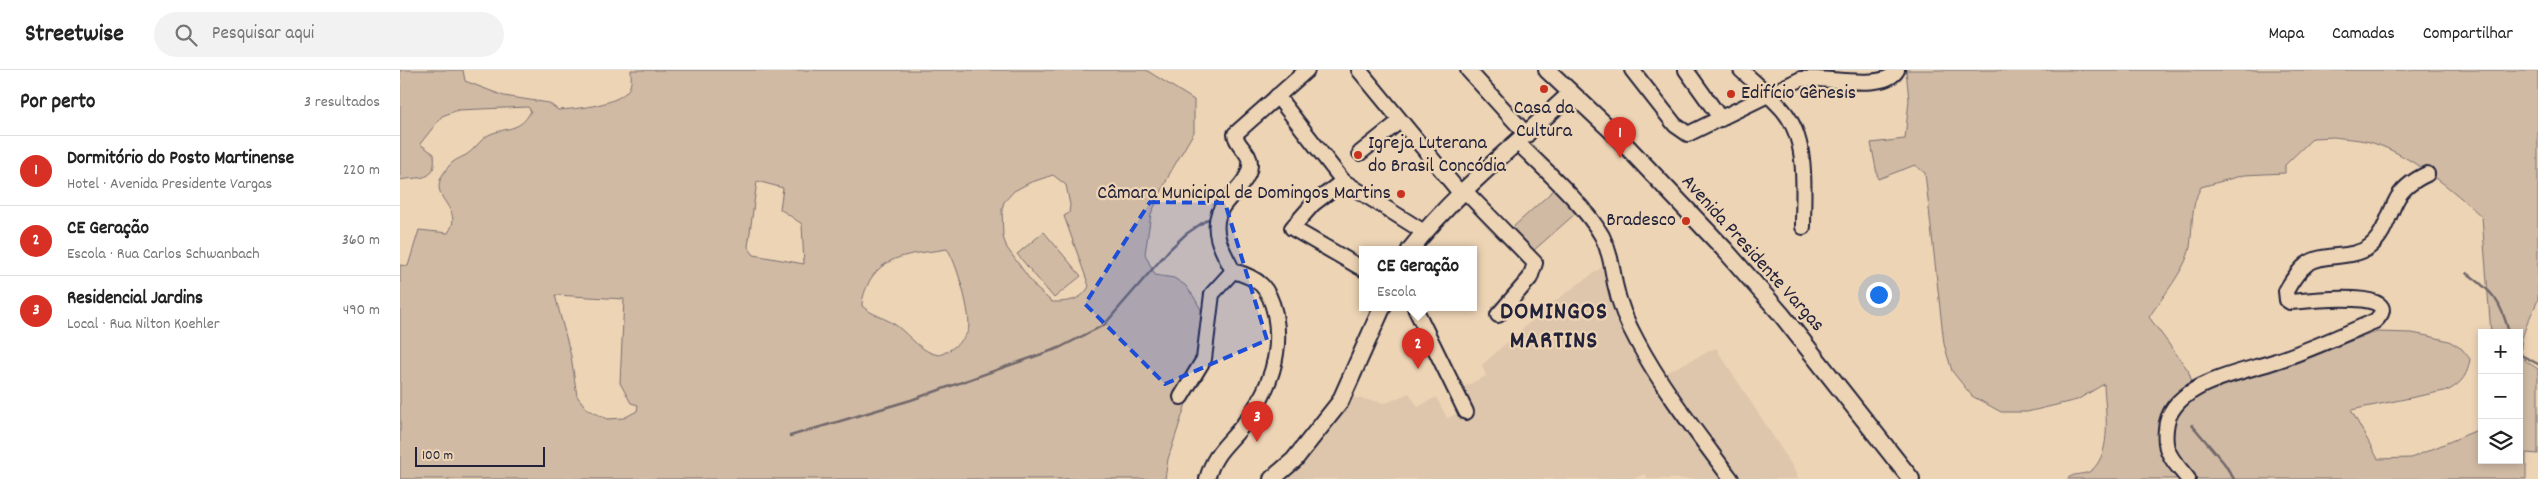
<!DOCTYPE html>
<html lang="pt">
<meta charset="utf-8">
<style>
body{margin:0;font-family:Dekko,sans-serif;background:#f2f2f2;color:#222}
.controls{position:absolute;right:15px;bottom:15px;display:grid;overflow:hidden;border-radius:0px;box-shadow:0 2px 8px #0003}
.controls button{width:45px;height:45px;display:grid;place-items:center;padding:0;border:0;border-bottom:1px solid #e0e0e0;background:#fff;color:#222;font:25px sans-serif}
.scale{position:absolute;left:15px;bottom:12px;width:130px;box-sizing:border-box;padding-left:5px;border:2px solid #22223b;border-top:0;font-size:14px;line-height:18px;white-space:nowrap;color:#22223b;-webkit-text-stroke:4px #edd4b5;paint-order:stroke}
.you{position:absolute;left:1478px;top:224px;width:18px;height:18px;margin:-12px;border:4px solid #fff;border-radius:50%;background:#1a73e8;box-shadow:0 0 0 8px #1a73e833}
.badge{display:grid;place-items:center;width:32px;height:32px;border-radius:50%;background:#d93025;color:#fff;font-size:16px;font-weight:700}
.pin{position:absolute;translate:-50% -41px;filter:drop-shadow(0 1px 2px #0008)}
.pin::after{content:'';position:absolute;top:26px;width:18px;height:15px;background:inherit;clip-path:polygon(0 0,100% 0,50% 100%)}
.popup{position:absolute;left:959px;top:176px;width:118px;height:65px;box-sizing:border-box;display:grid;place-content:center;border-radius:0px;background:#fff;filter:drop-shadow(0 1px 4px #0005);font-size:16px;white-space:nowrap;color:#767676}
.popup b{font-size:19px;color:#222}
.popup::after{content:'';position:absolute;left:50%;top:100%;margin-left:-10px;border:10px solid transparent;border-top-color:#fff}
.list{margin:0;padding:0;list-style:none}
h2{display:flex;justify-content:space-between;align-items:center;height:65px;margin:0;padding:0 20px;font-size:21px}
h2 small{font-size:16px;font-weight:400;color:#767676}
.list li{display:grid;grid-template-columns:32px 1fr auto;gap:15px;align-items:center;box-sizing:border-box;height:70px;padding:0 20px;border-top:1px solid #e0e0e0}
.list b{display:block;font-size:19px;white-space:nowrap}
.list p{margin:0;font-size:16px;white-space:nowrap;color:#767676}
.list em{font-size:16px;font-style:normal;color:#767676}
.icon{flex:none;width:28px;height:28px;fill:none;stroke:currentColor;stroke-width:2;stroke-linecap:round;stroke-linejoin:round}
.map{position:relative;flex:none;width:2138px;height:409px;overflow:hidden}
header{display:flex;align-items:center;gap:30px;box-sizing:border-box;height:70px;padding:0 25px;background:#fff;border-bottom:1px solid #e0e0e0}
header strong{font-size:24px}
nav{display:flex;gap:28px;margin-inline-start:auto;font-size:18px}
.search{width:350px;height:45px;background:#f2f2f2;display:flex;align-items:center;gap:12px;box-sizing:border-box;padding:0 18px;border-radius:28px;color:#767676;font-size:19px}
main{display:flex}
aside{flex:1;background:#fff}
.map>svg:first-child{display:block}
.built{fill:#dec6ac}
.green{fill:#d0baa4;stroke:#796e70;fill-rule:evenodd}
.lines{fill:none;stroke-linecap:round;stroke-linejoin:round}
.stream{stroke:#71676a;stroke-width:2.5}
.minor-casing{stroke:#22223b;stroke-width:18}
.major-casing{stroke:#22223b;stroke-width:20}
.minor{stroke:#edd4b5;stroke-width:14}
.major{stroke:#edd4b5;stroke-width:16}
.marked{fill:#1d4ed8;fill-opacity:0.2;stroke:#1d4ed8;stroke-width:4;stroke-dasharray:10 6;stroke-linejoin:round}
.poi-dot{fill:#c8321e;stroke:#edd4b5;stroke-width:2}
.labels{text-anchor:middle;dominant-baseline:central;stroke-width:4.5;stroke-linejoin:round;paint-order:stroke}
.poi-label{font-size:20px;fill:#22223b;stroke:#edd4b5;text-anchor:start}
.street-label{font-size:20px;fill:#22223b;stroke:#edd4b5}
.district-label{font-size:25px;font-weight:bold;letter-spacing:1px;fill:#22223b;stroke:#edd4b5}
</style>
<header>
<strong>Streetwise</strong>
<div class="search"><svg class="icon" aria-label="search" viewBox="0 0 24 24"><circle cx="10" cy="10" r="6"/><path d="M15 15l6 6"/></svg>Pesquisar aqui</div>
<nav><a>Mapa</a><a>Camadas</a><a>Compartilhar</a></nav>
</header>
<main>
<aside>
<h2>Por perto<small>3 resultados</small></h2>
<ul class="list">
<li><span class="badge">1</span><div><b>Dormitório do Posto Martinense</b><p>Hotel · Avenida Presidente Vargas</p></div><em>220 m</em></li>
<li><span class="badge">2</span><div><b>CE Geração</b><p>Escola · Rua Carlos Schwanbach</p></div><em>360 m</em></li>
<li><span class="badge">3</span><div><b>Residencial Jardins</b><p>Local · Rua Nilton Koehler</p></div><em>490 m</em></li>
</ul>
</aside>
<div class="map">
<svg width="2138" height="409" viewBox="0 0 2138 409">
<rect width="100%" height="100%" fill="#edd4b5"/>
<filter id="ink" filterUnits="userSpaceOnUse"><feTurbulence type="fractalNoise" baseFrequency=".02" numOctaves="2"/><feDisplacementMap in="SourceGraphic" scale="10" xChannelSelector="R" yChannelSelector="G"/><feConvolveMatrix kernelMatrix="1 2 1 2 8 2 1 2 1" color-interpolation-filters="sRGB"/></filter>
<g filter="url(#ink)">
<g class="built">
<polygon points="1202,197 1233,284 1323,409 1248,409 1245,404 1233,409 885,409 912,381 942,343 951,327 986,333 1009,323 1018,337 1036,327 1047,348 1069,338 1060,319 1086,306 1082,295 1148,236"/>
<polygon points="1316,278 1393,397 1398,409 1340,409 1263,304"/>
</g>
<g class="green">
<path d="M0 0H63L65 11 104 26 149 33 158 40C175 39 224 35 230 16 232 12 231 4 231 0H746L794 30V62L770 103 751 144 745 184 755 205 774 208 785 215 794 227 801 240 806 272 768 389 765 409H0V195L8 196 19 160 48 163C66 138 27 129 43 104 46 100 49 95 53 92 57 89 62 87 66 85 77 78 81 67 93 63 111 57 121 60 131 41L128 37 58 40 42 46 20 74 34 84C37 113 20 106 0 110ZM653 105 666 115 670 135 669 143 664 146 689 216C682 231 667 232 652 232L636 218 607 178 603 167 602 139 604 132 614 121 629 113ZM357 111 383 118 380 139 402 154 404 194 354 185 348 177ZM547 179C556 189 573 249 568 261 564 271 549 282 539 285 522 283 510 266 497 256 486 248 472 245 462 236 462 227 466 218 470 210 487 182 519 184 547 179ZM155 225 224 229 220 313 231 333 238 335 237 341 224 348 207 349 187 339 177 326 171 286Z"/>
<path d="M1506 0H2138V230C2132 244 2113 276 2125 290 2128 293 2134 296 2138 299V384L2126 383V409H1667C1674 402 1685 406 1692 400 1713 381 1705 340 1704 314L1677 330 1627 342H1601L1572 326 1552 301 1544 274 1525 103 1515 95 1478 109 1471 73 1505 69 1509 30ZM1934 67C1946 69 1961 69 1973 73 2009 84 2055 121 2082 147L2091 263H2119V390H2082V358L2011 388 1978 389 1951 340 2049 320C2062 313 2068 304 2070 289L2062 279 2049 271 2033 267 2012 263 1977 262 1890 291 1793 315 1788 300 1749 247C1761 229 1786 199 1790 177 1793 157 1790 136 1801 117L1844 105 1885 103V95L1913 68Z"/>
<polygon points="1155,119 1176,143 1133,181 1112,158"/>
<polygon points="644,162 681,206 654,228 617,184"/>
</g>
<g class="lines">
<g class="stream">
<path d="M2067 203C2093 222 2101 231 2109 263"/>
<polyline points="2119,284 2138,294"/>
<polyline points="1792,355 1824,393 1834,409"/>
<polyline points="390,366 511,330 659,278 704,255 769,180 786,164 808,149"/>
</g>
<defs>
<g id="minor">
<polyline points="959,0 1061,124"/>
<polyline points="1068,0 1127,65"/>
<path d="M1232 0 1275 55 1288 64 1401 9C1424 6 1485 22 1497 0"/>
<polyline points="1286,0 1321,49"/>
<path d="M1341 0C1355 13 1371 26 1383 40 1409 71 1403 120 1403 157"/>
<polyline points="877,26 943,111 1024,162"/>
<path d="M1118 73C1144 99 1184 134 1202 166 1210 182 1212 197 1215 214 1219 233 1227 253 1237 271 1263 320 1298 364 1331 409"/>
<polyline points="960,83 1000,51"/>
<polyline points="943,111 913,134 892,158 963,199"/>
<polyline points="1065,121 1135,193 1130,208 1098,245"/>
<path d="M833 201C824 183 811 164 819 143 823 133 834 124 841 115 845 110 850 102 850 95 851 82 836 76 835 64L907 0"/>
<polyline points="1015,238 1066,342"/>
<polyline points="781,327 804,289 812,224 833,201"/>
<path d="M807 409C815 381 827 376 843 355 868 323 883 285 875 244 869 217 859 208 833 201"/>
<path d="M1788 409C1782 401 1774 393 1770 385 1765 377 1765 368 1766 359 1769 313 1842 303 1876 291 1910 280 1942 265 1975 251 2010 218 1901 231 1890 232L1887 230 1886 221C1891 212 1899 200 1907 194 1924 182 1951 190 1969 177 1984 166 1988 146 1996 131 2002 118 2014 110 2027 104"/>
</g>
<g id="major">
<polyline points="1147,0 1214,63 1325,180 1381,244 1511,409"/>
<path d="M1010 180C1056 121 1117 74 1171 23"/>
<polyline points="872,409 894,390 940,332 982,238"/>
</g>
</defs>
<use href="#minor" class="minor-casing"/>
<use href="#major" class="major-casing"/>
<use href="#minor" class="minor"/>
<use href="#major" class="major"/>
</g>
</g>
<path class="marked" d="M750 132 825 133 867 270 765 314 685 234Z"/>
<g class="poi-dot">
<circle cx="1144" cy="19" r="5"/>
<circle cx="1331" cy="24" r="5"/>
<circle cx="958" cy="85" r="5"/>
<circle cx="1001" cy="124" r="5"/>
<circle cx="1286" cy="151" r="5"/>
</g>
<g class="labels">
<g class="poi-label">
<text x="1341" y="24">Edifício Gênesis</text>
<text x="1144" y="39" text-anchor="middle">Casa da<tspan x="1144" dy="23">Cultura</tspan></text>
<text x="968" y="74">Igreja Luterana<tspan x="968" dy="23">do Brasil Concódia</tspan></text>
<text x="991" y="124" text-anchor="end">Câmara Municipal de Domingos Martins</text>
<text x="1276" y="151" text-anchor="end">Bradesco</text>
</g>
<g class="street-label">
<text transform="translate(1352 184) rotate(48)">Avenida Presidente Vargas</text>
</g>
<g class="district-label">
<text x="1154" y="243">DOMINGOS<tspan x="1154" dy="29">MARTINS</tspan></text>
</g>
</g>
</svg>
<div class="controls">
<button>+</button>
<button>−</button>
<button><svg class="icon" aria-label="layers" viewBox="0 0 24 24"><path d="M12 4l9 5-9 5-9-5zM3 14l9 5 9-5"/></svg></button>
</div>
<div class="scale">100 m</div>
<div class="you"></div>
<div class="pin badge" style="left:1220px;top:88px">1</div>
<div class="pin badge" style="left:1018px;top:299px">2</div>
<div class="popup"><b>CE Geração</b>Escola</div>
<div class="pin badge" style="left:857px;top:372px">3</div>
</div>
</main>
